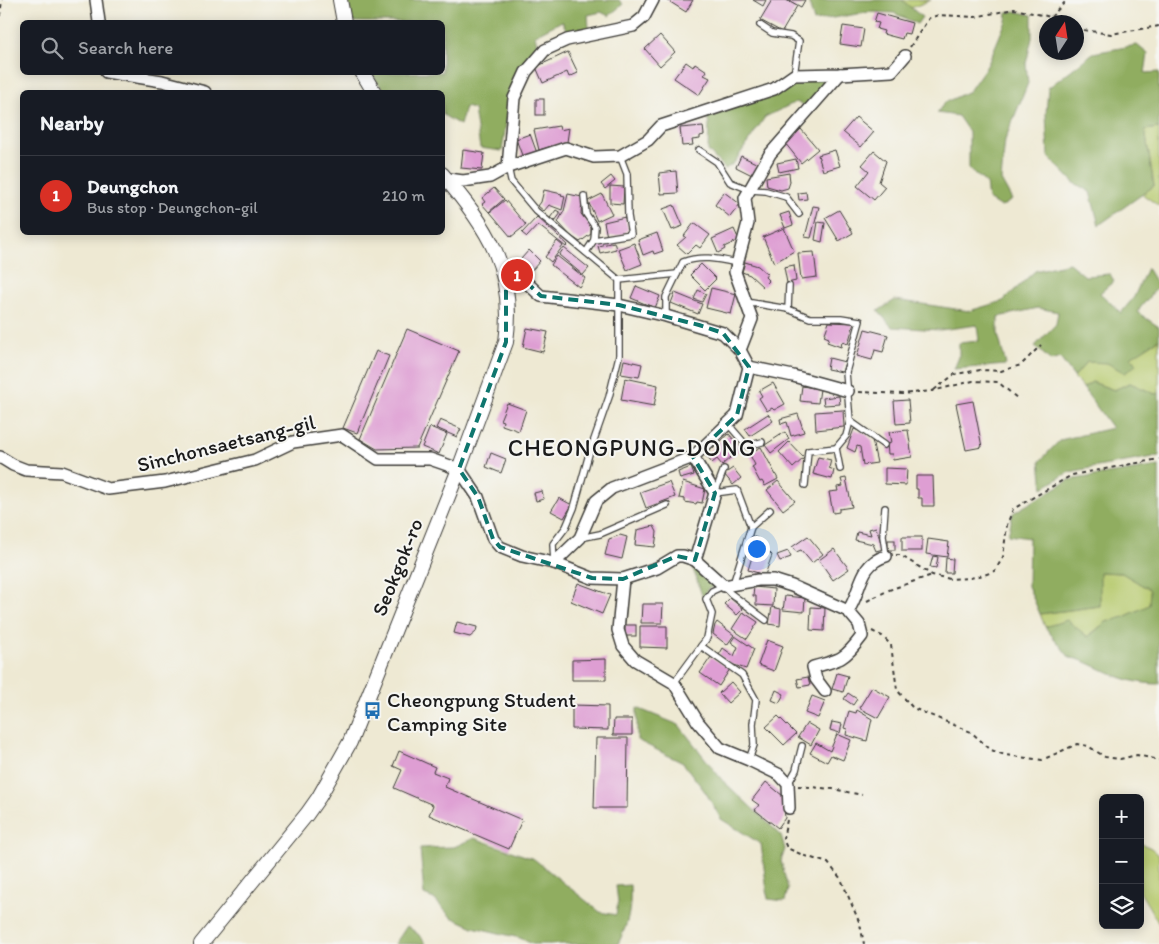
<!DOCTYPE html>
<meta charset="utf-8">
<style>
body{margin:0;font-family:Itim,sans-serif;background:#20242c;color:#f1f3f6}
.controls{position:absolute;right:15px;bottom:15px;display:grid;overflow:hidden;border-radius:8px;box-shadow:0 2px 12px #0003}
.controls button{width:45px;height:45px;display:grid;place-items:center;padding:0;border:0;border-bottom:1px solid #363941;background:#171b24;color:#f1f3f6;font:25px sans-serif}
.compass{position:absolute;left:1039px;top:15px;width:45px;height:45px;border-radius:50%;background:#171b24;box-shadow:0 2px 12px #0003;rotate:12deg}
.you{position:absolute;left:756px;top:548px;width:18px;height:18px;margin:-12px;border:4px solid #fff;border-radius:50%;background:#1a73e8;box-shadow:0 0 0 8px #1a73e833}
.badge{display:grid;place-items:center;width:32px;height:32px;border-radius:50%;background:#d93025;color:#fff;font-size:16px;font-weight:700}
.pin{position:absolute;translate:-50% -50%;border:2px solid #fff;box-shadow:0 1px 5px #0006}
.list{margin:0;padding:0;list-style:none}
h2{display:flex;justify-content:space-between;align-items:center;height:65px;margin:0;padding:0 20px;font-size:21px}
h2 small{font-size:16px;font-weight:400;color:#9ea1a6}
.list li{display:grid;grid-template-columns:32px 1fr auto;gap:15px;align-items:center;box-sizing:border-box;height:80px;padding:0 20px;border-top:1px solid #363941}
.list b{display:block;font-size:19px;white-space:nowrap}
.list p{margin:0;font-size:16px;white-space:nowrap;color:#9ea1a6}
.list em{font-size:16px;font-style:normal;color:#9ea1a6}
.icon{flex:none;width:28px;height:28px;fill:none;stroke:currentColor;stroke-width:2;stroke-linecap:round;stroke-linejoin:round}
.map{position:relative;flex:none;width:1159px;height:944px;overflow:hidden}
.search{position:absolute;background:#171b24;box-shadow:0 2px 12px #0003;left:20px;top:20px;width:425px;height:55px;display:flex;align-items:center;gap:12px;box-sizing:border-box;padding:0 18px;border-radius:8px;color:#9ea1a6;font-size:19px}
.panel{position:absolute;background:#171b24;box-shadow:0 2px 12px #0003;left:20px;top:90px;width:425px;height:145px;border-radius:8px}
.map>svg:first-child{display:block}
.green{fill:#b6c96c;stroke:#697244}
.forest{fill:#90ad60;stroke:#56643e}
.building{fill:#de9ed3}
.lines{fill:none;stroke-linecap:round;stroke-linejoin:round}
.service-casing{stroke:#3c3b37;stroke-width:8}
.minor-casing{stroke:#3c3b37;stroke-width:14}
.tertiary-casing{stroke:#3c3b37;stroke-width:16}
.path{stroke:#3c3b37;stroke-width:2;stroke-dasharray:4 4;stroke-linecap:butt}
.service{stroke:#fff;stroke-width:5.5}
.minor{stroke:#fff;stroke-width:11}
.tertiary{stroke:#fff;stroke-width:14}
.marked{fill:none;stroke:#0f766e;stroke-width:4;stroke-dasharray:10 6;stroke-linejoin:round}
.labels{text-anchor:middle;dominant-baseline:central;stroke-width:4;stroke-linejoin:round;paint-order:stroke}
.street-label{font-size:21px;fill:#1c1c1c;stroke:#f6f6f2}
.poi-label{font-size:21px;fill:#1c1c1c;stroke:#f6f6f2;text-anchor:start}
.quarter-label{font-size:24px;letter-spacing:1px;fill:#1c1c1c;stroke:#f6f6f2}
</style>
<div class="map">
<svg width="1159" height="944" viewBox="0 0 1159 944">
<rect width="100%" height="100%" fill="#f6f6f2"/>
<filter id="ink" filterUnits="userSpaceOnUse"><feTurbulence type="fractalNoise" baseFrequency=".02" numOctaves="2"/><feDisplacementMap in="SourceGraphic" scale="10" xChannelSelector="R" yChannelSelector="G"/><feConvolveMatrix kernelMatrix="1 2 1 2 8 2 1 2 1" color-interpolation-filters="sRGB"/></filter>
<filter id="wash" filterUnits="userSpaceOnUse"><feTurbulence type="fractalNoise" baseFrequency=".0096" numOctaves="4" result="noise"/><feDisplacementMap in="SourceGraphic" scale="20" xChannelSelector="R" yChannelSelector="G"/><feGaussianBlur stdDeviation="1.12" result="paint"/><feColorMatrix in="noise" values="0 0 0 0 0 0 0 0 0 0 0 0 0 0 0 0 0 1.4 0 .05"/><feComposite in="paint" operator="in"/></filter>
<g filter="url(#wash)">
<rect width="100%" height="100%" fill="#eee9d3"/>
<g class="green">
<polygon points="902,0 931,0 911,8"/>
<polygon points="1159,128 1159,206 1142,194 1154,186 1145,130"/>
<path d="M1159 339V393L1155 394 1130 383 1114 390 1092 382 1083 388 1074 377 1087 362C1122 363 1131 357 1159 339Z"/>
<polygon points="1099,572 1122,573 1151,590 1149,605 1124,617 1106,622 1087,637 1067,621 1045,627 1040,614 1100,606"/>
<polygon points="1140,843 1151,848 1159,855 1159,924 1140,892"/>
</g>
<g class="forest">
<polygon points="348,0 619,0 623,4 609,16 601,12 588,15 589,29 569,35 562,21 535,35 539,53 510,97 502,151 480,148 474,109 465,107 460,125 443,115 442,92 385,92 372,75 371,73 442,72 442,22 353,22"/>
<polygon points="808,0 902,0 922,17 917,24 894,13 870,12 814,21"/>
<polygon points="1015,11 1032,15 1032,38 1026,64 1028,83 1005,140 1001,180 1012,200 1001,207 988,199 986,183 969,169 969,132 958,116 937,113 944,103 969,91 988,64 1006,21 1007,13"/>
<polygon points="1137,45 1148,54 1145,73 1159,72 1159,128 1145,130 1154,186 1099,225 1090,192 1073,182 1048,156 1046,114 1048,88 1093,53"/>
<polygon points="796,79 832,79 806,106 796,102 765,117 734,163 725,169 708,151 709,123 706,115"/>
<polygon points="1069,263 1085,276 1110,274 1114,281 1100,293 1121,313 1134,297 1147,268 1158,286 1137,312 1159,327 1159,339 1131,357 1136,365 1125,373 1107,363 1087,362 1074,377 1060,358 1051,361 1035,346 1056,324 1058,312 1038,308 998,317 998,334 1006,365 954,369 959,357 959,343 979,341 977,325 940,330 892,327 878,311 895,300 969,311 1003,301 1035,271"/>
<polygon points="1092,382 1114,390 1130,383 1155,394 1159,393 1159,456 1069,472 1043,488 1040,461 1060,440 1112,428 1083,388"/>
<path d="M1159 466V684C1140 684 1120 679 1103 670 1091 665 1083 659 1070 658L1045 627 1067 620 1088 637 1106 622 1124 617 1149 605 1150 590 1122 573 1100 572V606L1040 614 1028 586 1029 538 1008 535 1013 513 1069 480Z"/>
<polygon points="691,563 717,585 708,588 703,598"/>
<polygon points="637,708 679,725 722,780 781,835 785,849 781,861 788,889 785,901 768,899 761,844 721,819 706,793 683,763 637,740"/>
<path d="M474 838 534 859 600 912 616 915 618 902 616 886 630 885C631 909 629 922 618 944H532L520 938 473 927 451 917 434 899 424 895 420 848 454 847Z"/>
<polygon points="407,926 418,934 426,944 395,944"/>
</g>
<g id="blocks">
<g class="building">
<polygon points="667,0 693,0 686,12"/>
<polygon points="753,0 766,0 763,6"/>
<polygon points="772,0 786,0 797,6 782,32 760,20"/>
<polygon points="788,0 805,0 801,7"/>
<polygon points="877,13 912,23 909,34 904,33 902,39 883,34 884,31 877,29 879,23 874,22"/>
<polygon points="843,26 864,29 861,47 840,44"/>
<polygon points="660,35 675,52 660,66 645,49"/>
<polygon points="568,52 578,73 569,77 567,72 543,83 536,67"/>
<polygon points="686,62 693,67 695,63 707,71 704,75 710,78 699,95 674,78"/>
<rect x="536" y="99" width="8" height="16"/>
<polygon points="856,117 874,132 861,147 843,132"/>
<polygon points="559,126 560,130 569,128 567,142 539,150 534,130"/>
<polygon points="703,126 704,135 700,136 700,139 692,140 693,145 682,146 680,128"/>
<polygon points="801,129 818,149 801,163 785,143"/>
<polygon points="530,134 537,153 523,158 516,139"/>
<polygon points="463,150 484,153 482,170 461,168"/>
<polygon points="835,150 840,166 823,171 818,155"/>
<polygon points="874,151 886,161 879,182 885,187 874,200 857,186 869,171 862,165"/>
<polygon points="741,156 758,164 752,175 736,167"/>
<polygon points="796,159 798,168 779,172 777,163"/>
<polygon points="676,171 678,193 661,194 659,173"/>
<polygon points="789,173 790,182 788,188 781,190 767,186 766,177"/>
<polygon points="611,176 615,181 605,189 601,184"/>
<polygon points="610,186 624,187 623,204 610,203"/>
<polygon points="494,188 504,199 489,212 482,204 485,202 482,198"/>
<polygon points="544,190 562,194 561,195 565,196 562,210 549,205 544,211 538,206 541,202"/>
<polygon points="724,192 740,204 730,217 715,205"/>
<polygon points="806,192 807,199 799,200 798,193"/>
<polygon points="568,194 582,197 581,214 591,226 591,234 580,242 571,236 558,222 564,211"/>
<polygon points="602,194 612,214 597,221 588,201"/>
<polygon points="505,200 526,225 511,237 490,212"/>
<polygon points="674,205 683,226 672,230 663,209"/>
<polygon points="813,206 819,207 811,238 805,237"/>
<polygon points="556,210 561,213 555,221 550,218"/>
<polygon points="839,210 853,233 839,241 825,218"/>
<polygon points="789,212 793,225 785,228 780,215"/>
<polygon points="537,217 568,245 566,247 538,225 527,237 522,233"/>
<polygon points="625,217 628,229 624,234 607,237 604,222"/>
<polygon points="818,222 825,223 822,242 815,240"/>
<polygon points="694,223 710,235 700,248 696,245 687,254 677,245 686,237 684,236"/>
<polygon points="784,228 794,251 774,263 763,237"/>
<polygon points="734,229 739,240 724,247 725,249 718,253 712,239"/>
<polygon points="657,233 663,251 654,254 653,251 643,255 638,240"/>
<polygon points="557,241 563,246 551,262 545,257"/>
<polygon points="614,242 616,249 600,253 598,246"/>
<polygon points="634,243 642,264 627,270 618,249"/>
<polygon points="564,248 589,268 583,275 559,255"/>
<polygon points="529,250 540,261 532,270 521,259"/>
<polygon points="814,252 817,277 801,279 798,253"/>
<polygon points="557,256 585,278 579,287 551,265"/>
<polygon points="745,262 758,266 767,274 765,277 769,281 763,287 750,275 742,272"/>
<polygon points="701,264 716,279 705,290 690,275"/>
<polygon points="794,265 796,281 787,283 784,267"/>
<polygon points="636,286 660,296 655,308 631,298"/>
<polygon points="711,288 736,294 731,314 706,308"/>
<polygon points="698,290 706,294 702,302 694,299"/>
<polygon points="675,293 702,304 698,314 671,303"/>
<polygon points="829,322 854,323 848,344 842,342 841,347 827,342 829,338 824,336"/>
<polygon points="527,328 548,332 543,352 523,347"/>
<polygon points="407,329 459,351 417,448 377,449 360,439"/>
<polygon points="865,329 888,335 883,352 875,350 872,360 857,356"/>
<polygon points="376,351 389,356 357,433 343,428"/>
<polygon points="829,358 845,362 842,372 827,369"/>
<polygon points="624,360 642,364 639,377 621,374"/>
<polygon points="625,378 658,385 654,406 621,400"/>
<polygon points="773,383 785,404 774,410 772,408 767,411 759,398 762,396 759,391"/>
<polygon points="802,386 820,389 818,403 800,401"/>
<polygon points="839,396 840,404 824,405 823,398"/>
<polygon points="908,400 910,423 896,424 894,401"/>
<polygon points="973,401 982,447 966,450 956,404"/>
<polygon points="507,403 526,410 519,431 502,425 503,421 500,420"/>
<polygon points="843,410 844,427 816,430 815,412"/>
<polygon points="768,414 773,421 750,436 745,429"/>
<polygon points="798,414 804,432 791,436 787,422 781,424 780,419"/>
<polygon points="440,420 461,429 457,437 436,428"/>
<polygon points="430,427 447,434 439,454 422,447"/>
<polygon points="854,429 865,433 872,440 877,463 863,465 860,447 857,446 855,452 847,448"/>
<polygon points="908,430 912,457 893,460 892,454 888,454 887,444 891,443 889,432"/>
<polygon points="785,432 789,439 771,453 765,445"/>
<polygon points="729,434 741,448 722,465 717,459 712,463 705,455"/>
<polygon points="789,442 804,458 793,468 779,452"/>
<polygon points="761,447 778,479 765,486 762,481 760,482 752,467 755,465 749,453"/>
<polygon points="491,453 506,459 501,473 486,467"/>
<polygon points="818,457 831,460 829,468 834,470 832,479 813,474"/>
<polygon points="691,467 694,475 680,479 678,472"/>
<polygon points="733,468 741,478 733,485 724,474"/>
<polygon points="885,468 907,469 906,485 885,484"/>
<polygon points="916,476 933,476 934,506 922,506 922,498 918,498 918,489 916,489"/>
<polygon points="846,478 852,507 839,509 839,512 833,513 829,492 838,491 837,487 843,486 841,479"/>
<polygon points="778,481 795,501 783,510 767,490"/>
<polygon points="669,482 675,497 646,508 640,492"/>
<polygon points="683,482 705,489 702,503 697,502 696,504 685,502 685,499 679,498"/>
<polygon points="542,491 544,499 536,501 534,493"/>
<polygon points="559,498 572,505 564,518 551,511"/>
<polygon points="654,526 657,532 655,547 635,545 637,530"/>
<polygon points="876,527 883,549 876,551 873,544 855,540 857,532 871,535 869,529"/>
<polygon points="620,535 627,537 622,559 605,555 609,539"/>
<polygon points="750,535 759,539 763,546 772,555 765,575 748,570 755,547 747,544"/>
<polygon points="808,536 823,554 812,563 801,550 796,552 792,547"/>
<rect x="902" y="537" width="20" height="14"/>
<polygon points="928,539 949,542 947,557 926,554"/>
<rect x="888" y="540" width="7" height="10"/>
<polygon points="834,549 849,569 833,580 819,560"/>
<polygon points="788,551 791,557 780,561 777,555"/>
<polygon points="933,556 938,557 936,568 930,567"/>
<polygon points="946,558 953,559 952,573 945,573"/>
<polygon points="578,583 610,595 602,614 571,601"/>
<polygon points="754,587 774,589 773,606 756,605 756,596 753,596"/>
<polygon points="785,596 805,598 804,612 783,610"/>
<polygon points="730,598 743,609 737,615 724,604"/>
<polygon points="642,604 663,604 662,623 641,623"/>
<polygon points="772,607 781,609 780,626 769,624"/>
<polygon points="811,607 825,608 824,631 810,630"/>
<polygon points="743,612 758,622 747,639 732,629"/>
<polygon points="457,622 477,627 476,632 470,637 454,633"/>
<polygon points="717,622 734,635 727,645 713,634 715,625"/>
<rect x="625" y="625" width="11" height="11"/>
<polygon points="640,626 667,626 667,648 640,647"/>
<polygon points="735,636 754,649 746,669 731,664 719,655 723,648 734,656 738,647 731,642"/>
<polygon points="767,640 783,646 774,671 758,665"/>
<polygon points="711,657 730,669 719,686 700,673"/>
<polygon points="606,659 606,680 572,680 572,660"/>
<polygon points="837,673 848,676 843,692 832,689"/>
<polygon points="808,677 810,685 799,687 797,679"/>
<polygon points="731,682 740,692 728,703 719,693"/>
<polygon points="872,687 890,697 878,718 859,708"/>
<polygon points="776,690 784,694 779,703 772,700"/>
<polygon points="848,693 857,699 853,705 844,699"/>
<polygon points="812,696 825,701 818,718 805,713"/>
<polygon points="572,705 608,706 608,730 572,729"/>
<polygon points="857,710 872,719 867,741 846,735 847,729 844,728 849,711 856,713"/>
<polygon points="778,716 796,734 784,745 766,727"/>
<polygon points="614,719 632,719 632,735 613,735"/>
<polygon points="832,722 842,724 840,733 830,730"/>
<polygon points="807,723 819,730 811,745 798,737"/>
<polygon points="837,734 851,740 843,760 831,755 827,762 810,753 816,743 830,751"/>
<polygon points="596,738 628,738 627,808 594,808"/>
<polygon points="399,751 435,767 433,772 448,778 445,787 522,820 509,849 429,815 433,805 394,788 402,770 393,766"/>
<polygon points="766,782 783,796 785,818 778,828 755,810 759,805 752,800"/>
</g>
</g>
</g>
<g filter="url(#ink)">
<use href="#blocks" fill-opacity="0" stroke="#3c3b37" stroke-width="1"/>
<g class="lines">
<defs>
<g id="service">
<polyline points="760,25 772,33 791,36 799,41 794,75"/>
<polyline points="699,150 717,162 730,182 750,190 766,191 786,197 799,214"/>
<polyline points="508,167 511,181 536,211 619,280 619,356 609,397 589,454 574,508 566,527 553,544 554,563"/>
<polyline points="584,196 586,214 595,227 594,240"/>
<polyline points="586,252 594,240 631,234 628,216 627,174 620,156"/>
<polyline points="619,280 677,274"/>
<polyline points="746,302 788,309 810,318 841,318 860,321 846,372 850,421 846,436 836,448 808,451 805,485"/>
<polyline points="788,309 789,286"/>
<path d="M666 316V297L683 262C701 255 718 259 737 263"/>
<polyline points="850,421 884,445"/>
<polyline points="728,424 747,446 762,442"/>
<polyline points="836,448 840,469"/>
<polyline points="885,508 883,536 886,556"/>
<polyline points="751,527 770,510"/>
<polyline points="580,538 600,534 667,505"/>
<polyline points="724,586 730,593 766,620"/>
<polyline points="701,646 742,675 756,700 753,724 754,745 749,760"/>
<polyline points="674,683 707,638 712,614 706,599 712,591 734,581 751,527 737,490 715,493 724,469"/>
<polyline points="788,784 796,770 802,746"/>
</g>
<g id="minor">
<polyline points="96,0 99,22"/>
<polyline points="106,72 162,81 205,92"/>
<polyline points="508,167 514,98 526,72 545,50 567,40 633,26 644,17 653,0"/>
<polyline points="442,178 463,181 490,177 508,167 566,148 594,157 620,156 648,140 661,126 774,89 794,75 840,74 892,71 905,56"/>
<polyline points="740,350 752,319 735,272 748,223 745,198 770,154 840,74"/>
<polyline points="749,367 793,376 848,391"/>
<polyline points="0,457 13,465 26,470 62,472 108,489 165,482 255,460 293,442 342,435 378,459 430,459 459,469 478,497 493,539 500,547 522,556 554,563 592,578 623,579 657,568 677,556 683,556 695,560 715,493 693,457 737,415 749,367 740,350 723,333 666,316 619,305 541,296 526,282 506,286"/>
<path d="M695 560 724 586 758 580H773L792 586 848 611 859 624 862 636C845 659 841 660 813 667L816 679 825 691"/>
<polyline points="554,563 580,538 596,501 612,488 693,457"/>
<polyline points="623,579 618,630 623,646 635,660 674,683 698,722 720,748 749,760 780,775 788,784 789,808"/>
<path d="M848 611C862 591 858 564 886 556"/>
</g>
<g id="tertiary">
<polyline points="340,0 344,22"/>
<polyline points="362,72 374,92"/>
<path d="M201 944 307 814 319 797 350 742 459 469 506 342C516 270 488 227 442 174"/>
</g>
</defs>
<use href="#service" class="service-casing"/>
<use href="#minor" class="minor-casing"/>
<use href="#tertiary" class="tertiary-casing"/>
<g class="path">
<polyline points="0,16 2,0"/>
<polyline points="1051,17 1067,0"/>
<polyline points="1076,29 1111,34 1159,26"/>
<polyline points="910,47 929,18 939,15 975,17 1014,9 1051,17 1060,22"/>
<polyline points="934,390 955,374 981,370 1001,371 1021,365 1041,345"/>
<polyline points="859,392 902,394 932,391 973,381 998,382 1018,399"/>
<polyline points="896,555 900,555 932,575 950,579 970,578 984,575 995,571 1003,557 1007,525 1013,509 1072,475 1159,459"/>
<polyline points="867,601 889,590 932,575"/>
<polyline points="872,631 882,636 891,645 897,690 913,708 971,732 991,750 1005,755 1042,760 1077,744 1088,746 1105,757 1120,759 1137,755 1159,760"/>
<polyline points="798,786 833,789 862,795"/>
<polyline points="787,820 783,839 787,848 805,856 828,863 841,879 860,924 864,944"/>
</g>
<use href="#service" class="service"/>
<use href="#minor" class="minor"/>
<use href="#tertiary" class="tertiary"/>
</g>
</g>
<path class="marked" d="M526 282 541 296 619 305 699 325 723 333 749 367 737 415 693 457 715 493 695 560 677 556 623 579 592 578 500 547 493 539 478 497 459 469 506 342V286Z"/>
<defs>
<symbol id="bus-bare" viewBox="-9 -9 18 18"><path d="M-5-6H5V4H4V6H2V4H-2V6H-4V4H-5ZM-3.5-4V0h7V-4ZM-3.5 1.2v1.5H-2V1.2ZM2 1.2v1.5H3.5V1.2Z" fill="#1f6fb2" stroke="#f6f6f2" stroke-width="2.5" paint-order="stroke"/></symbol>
</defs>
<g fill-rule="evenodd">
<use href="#bus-bare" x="360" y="698" width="25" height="25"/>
</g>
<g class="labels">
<g class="street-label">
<text transform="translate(226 443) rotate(-14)">Sinchonsaetsang-gil</text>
<text transform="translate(397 567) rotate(-68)">Seokgok-ro</text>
</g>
<g class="poi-label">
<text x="387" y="699">Cheongpung Student<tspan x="387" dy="24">Camping Site</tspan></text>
</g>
<g class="quarter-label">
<text x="632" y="447">CHEONGPUNG-DONG</text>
</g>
</g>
</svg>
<div class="controls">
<button>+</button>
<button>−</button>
<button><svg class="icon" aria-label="layers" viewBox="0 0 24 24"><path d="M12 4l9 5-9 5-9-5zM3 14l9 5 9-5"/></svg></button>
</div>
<svg class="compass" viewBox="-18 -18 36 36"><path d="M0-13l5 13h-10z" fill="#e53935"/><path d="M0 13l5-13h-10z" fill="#9ea1a6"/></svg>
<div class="you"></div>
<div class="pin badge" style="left:517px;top:275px">1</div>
<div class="search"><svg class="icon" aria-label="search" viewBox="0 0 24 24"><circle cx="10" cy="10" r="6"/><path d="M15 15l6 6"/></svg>Search here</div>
<section class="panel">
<h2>Nearby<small></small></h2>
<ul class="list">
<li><span class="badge">1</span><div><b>Deungchon</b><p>Bus stop · Deungchon-gil</p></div><em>210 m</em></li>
</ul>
</section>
</div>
